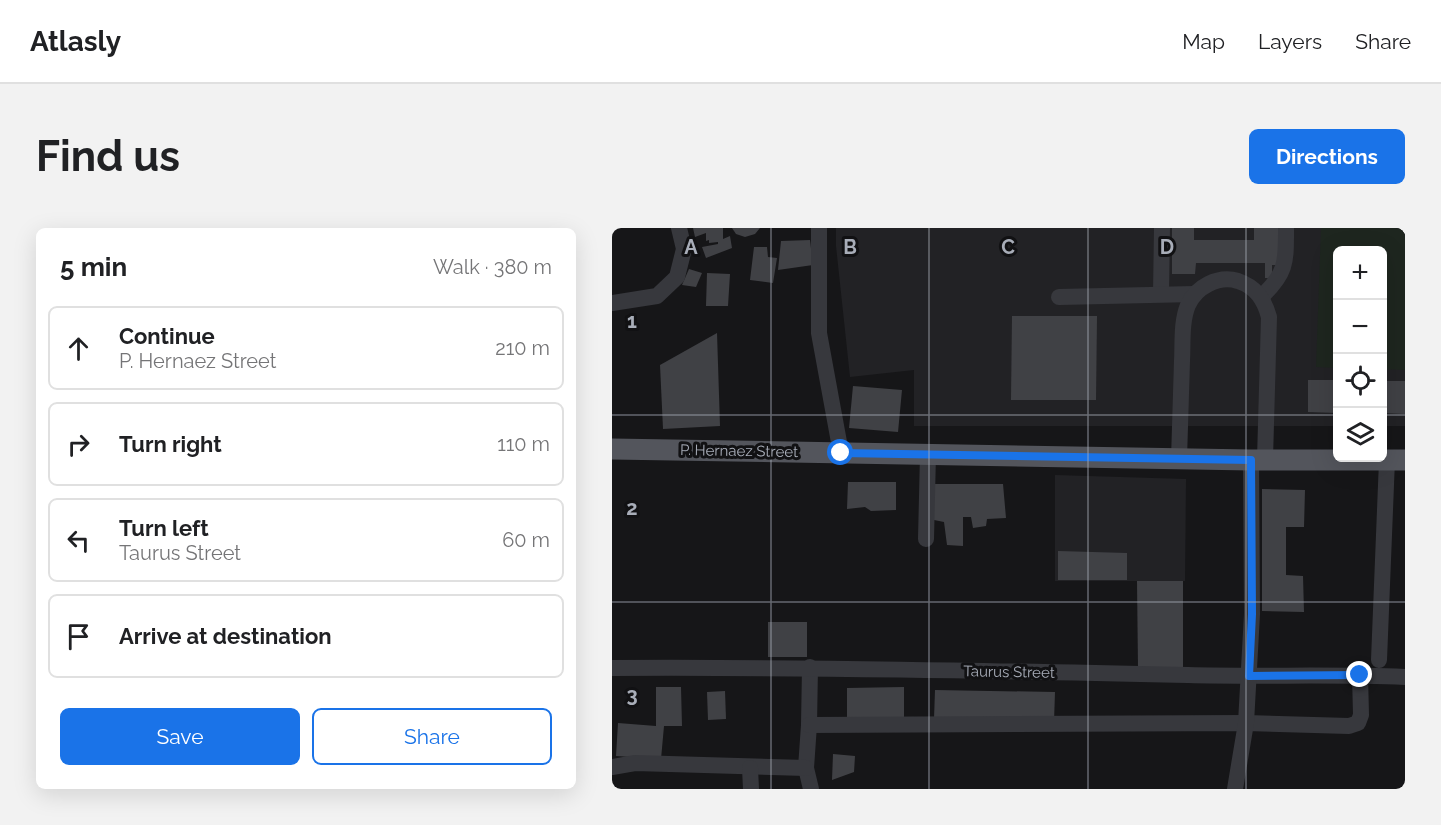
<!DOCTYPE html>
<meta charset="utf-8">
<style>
body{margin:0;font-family:Raleway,sans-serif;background:#f2f2f2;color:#202124}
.controls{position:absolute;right:18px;top:18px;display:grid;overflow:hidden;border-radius:9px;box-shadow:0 6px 24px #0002}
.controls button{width:54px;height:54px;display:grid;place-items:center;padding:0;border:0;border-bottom:2px solid #e0e0e0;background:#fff;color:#202124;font:30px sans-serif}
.stop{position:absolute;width:18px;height:18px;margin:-14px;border:4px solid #1a73e8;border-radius:50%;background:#fff}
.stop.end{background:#1a73e8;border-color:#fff;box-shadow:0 2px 6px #0008}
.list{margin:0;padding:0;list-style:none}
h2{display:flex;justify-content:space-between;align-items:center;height:78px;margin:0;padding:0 24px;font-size:26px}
h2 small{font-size:20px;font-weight:400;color:#757577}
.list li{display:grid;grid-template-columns:39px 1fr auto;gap:18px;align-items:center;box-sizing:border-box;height:84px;margin:0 12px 12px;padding:0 12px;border:2px solid #e0e0e0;border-radius:9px}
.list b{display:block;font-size:22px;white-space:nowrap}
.list p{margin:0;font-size:20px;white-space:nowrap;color:#757577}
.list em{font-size:20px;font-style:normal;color:#757577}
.actions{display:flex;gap:12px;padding:18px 24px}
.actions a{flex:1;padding:14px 0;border:2px solid #1a73e8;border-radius:9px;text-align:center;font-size:21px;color:#1a73e8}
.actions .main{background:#1a73e8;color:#fff}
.icon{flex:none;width:33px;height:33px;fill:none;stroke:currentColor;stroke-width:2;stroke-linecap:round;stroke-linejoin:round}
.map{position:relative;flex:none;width:793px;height:561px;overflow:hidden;border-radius:9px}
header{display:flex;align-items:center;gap:36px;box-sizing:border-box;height:84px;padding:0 30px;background:#fff;border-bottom:2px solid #e0e0e0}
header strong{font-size:28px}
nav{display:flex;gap:33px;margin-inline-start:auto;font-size:21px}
.intro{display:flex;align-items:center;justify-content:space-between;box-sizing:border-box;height:144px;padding:0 36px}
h1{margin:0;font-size:42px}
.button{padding:15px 27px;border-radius:9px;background:#1a73e8;color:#fff;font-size:21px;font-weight:700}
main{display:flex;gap:36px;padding:0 36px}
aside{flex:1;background:#fff;border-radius:9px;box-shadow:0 6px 24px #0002}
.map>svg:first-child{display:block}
.built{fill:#222225}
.green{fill:#1e261f}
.building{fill:#404145}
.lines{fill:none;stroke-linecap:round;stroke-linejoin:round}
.minor{stroke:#37383d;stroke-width:16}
.major{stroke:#53555c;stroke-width:21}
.route{stroke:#1a73e8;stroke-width:8}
.grid{fill:none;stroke:#a8adb8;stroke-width:1.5;stroke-opacity:0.55}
.labels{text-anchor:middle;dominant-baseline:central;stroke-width:6;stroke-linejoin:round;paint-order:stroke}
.street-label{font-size:15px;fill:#a8adb8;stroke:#111113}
.grid-label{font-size:20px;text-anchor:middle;font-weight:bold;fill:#a8adb8;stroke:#111113;stroke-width:6;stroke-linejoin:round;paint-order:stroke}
</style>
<header>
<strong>Atlasly</strong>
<nav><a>Map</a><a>Layers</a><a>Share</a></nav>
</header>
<div class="intro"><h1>Find us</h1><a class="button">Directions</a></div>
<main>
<aside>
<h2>5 min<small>Walk · 380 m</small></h2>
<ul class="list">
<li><svg class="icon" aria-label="ahead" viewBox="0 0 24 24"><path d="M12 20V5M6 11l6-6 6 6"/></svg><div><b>Continue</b><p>P. Hernaez Street</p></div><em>210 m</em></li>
<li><svg class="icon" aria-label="right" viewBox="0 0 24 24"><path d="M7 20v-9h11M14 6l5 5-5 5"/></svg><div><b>Turn right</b></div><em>110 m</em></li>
<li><svg class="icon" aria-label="left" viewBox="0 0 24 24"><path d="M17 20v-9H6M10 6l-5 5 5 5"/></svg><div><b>Turn left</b><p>Taurus Street</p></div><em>60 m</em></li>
<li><svg class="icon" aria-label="arrive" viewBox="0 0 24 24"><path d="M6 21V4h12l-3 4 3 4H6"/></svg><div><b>Arrive at destination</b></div></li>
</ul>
<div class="actions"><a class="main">Save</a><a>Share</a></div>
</aside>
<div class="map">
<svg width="793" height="561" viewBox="0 0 793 561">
<rect width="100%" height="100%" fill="#161618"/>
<g class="built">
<polygon points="224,0 793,0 793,198 771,198 770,22 726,22 725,198 302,198 302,142 238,149 224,18"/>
<polygon points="443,247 574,251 573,353 443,353"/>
</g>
<polygon class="green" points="709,0 793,0 793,142 771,141 770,22 726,22 725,140 704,139"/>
<g class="building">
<polygon points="81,0 111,0 111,11 118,8 120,20 94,30 90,19 106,16 106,14 97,15 97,12 94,13 94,5 83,9"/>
<polygon points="120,0 148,0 143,6 133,9 124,6"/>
<polygon points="560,0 582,0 582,12 642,12 642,0 668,0 668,37 660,37 660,50 653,50 653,35 584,35 583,46 560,46"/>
<polygon points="198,12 201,37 166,42 169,13"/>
<polygon points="142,19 155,19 156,29 165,30 161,55 138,52"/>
<polygon points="77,41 90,45 84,59 70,57"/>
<polygon points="95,45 118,46 116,78 94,78"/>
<polygon points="400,88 485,88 484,172 399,172"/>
<polygon points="105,105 108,198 51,201 48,137"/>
<polygon points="696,152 726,152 726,185 696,184"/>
<polygon points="770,153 793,153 793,186 770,185"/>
<polygon points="241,158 290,162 286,204 237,200"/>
<polygon points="236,254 284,254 284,282 259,283 253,279 235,281"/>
<polygon points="321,256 391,256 394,290 375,291 374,298 361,300 359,289 351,289 351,318 335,317 332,294 322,292"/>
<polygon points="650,261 693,262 692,299 674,299 674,347 691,348 692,384 650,383"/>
<polygon points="446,323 515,325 515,352 446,352"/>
<polygon points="525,353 571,353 571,440 526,440"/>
<rect x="156" y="394" width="39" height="35"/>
<polygon points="44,459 69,459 70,498 52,498 49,531 4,528 6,495 44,498"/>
<polygon points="292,459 292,490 235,491 235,460"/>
<polygon points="323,462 443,464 442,494 322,491"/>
<polygon points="113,463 114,491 96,492 95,464"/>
<polygon points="221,526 243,528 242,544 220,552"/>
</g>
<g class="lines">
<g class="minor">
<polyline points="207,0 207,105 229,225"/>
<polyline points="549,66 550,0"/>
<polyline points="447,69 583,66"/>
<path d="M649 69C675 45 674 34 674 0"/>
<polyline points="0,75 45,68 65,49 72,21 67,0"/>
<path d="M567 231C568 198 569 165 570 133 571 115 569 94 576 77 584 59 606 47 626 53 644 59 652 71 657 89L653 231"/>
<polyline points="314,311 316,226"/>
<polyline points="767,432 775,232"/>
<polyline points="198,439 197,497 194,540 199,561"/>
<path d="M0 440C192 439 384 443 576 447 648 449 721 446 793 449"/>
<polyline points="197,497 634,495 737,498 746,495 749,487 748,447"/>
<polyline points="0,539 23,535 194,540"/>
<polyline points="138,540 139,561"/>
<polyline points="623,561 634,495 640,386 639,232"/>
</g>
<polyline class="major" points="0,221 639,232 793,232"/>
</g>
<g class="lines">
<polyline class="route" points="229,225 639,232 640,386 637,448 748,447"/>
</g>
<path class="grid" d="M159 0V561M317 0V561M476 0V561M634 0V561M0 187H726M770 187H793M0 374H793"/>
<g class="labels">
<g class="street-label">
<text transform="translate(127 223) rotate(1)">P. Hernaez Street</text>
<text transform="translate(397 444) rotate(1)">Taurus Street</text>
</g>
</g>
<g class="grid-label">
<text x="79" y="26">A</text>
<text x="238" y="26">B</text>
<text x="396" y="26">C</text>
<text x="555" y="26">D</text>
<text x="20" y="100">1</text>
<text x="20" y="287">2</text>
<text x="20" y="474">3</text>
</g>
</svg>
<div class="controls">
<button>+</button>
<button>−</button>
<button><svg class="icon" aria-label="locate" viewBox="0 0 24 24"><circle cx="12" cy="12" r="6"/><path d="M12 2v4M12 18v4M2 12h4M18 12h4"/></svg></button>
<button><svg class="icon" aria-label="layers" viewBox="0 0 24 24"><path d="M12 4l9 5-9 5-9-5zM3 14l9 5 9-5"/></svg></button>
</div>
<div class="stop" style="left:229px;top:225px"></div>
<div class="stop end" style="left:748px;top:447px"></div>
</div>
</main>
